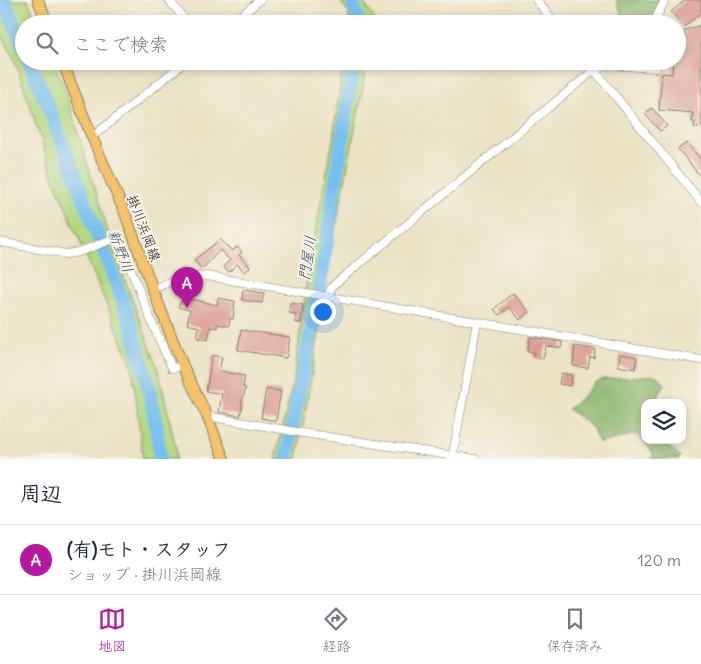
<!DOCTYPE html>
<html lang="ja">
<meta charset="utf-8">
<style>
body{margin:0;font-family:Delius,"Klee One",sans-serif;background:#f2f2f3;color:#1f2937}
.controls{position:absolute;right:15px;bottom:15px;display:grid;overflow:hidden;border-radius:10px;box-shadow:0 2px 8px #0003}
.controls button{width:45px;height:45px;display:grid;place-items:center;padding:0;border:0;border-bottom:1px solid #e0e1e3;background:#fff;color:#1f2937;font:25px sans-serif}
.you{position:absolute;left:322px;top:311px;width:18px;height:18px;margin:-12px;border:4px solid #fff;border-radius:50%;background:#1a73e8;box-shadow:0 0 0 8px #1a73e833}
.badge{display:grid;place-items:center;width:32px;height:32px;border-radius:50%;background:#b5179e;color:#fff;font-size:16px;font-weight:700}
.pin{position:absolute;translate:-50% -41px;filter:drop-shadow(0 1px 2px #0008)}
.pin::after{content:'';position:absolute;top:26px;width:18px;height:15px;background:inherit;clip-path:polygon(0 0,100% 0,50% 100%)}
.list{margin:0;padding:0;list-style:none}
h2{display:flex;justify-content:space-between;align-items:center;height:65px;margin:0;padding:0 20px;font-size:21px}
h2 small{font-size:16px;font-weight:400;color:#747a83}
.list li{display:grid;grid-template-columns:32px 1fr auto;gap:15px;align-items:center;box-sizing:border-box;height:70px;padding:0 20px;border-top:1px solid #e0e1e3}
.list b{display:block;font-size:19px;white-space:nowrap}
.list p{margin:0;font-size:16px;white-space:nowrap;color:#747a83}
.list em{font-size:16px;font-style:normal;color:#747a83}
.icon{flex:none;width:28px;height:28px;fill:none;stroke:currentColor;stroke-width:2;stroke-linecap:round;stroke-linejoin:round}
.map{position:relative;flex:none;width:701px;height:459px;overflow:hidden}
.search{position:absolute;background:#fff;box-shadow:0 2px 8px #0003;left:15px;right:15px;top:15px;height:55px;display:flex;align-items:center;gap:12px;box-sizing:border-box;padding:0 18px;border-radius:28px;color:#747a83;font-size:19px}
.sheet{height:135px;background:#fff}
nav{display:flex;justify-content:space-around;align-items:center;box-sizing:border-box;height:70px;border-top:1px solid #e0e1e3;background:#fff;font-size:14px;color:#747a83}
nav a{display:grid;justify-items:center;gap:2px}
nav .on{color:#b5179e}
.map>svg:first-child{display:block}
.green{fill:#b3d881;stroke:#687a4e}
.forest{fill:#8eb86f;stroke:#556a46}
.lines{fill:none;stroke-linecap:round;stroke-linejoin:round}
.river{stroke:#77bfef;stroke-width:14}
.building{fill:#db9d94}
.minor-casing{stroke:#848070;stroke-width:9}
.major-casing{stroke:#848070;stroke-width:12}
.minor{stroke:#fff;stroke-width:8}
.major{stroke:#f4c26a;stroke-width:10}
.labels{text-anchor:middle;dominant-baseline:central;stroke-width:4;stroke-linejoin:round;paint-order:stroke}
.street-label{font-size:14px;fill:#1c1c1c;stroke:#f7f3e8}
.water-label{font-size:15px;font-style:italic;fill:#3c5566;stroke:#f7f3e8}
</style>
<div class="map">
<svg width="701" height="459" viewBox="0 0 701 459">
<rect width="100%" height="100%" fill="#f7f3e8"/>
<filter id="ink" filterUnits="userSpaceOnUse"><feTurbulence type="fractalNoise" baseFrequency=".02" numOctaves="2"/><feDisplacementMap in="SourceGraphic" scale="10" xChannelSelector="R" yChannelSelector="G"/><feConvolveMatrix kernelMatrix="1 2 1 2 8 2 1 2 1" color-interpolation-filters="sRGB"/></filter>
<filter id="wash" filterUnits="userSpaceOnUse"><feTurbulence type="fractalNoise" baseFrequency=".0096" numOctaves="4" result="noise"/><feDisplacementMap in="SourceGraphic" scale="20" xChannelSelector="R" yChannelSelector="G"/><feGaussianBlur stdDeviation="1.12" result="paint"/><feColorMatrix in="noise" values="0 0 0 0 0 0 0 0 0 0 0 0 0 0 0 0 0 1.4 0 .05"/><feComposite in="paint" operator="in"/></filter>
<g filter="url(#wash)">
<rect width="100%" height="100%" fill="#ebe3c4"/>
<g class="green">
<polygon points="0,0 28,0 38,24 24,24 24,61 53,61 65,90 114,251 158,368 176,449 176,459 143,459 132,365 55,182 15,61 0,31"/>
<polygon points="339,0 362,0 375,20 374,24 348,24 349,13"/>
<polygon points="343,61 368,61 329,263 317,345 297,459 275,459 294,379 308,270 333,140"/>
</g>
<g class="forest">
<polygon points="616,0 665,0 650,24 628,24 623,17"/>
<polygon points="656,375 665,384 654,403 645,403 645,440 660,440 680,456 679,459 652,459 653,453 637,434 599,443 592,427 568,409 583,396 594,383 603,379"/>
</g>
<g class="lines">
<g class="river">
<polyline points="4,0 24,48"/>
<polyline points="352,0 357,16 357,24"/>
<polyline points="29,61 49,108 127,312 148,383 157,429 160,459"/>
<polyline points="287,459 291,433 320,286 354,61"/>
</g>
</g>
<g id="blocks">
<g class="building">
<polygon points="685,0 701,0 701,13 684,27 671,12"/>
<polygon points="701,25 701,128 694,127 695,122 692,122 693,113 659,110 662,73 672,74 673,61 677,61 677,47 684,47 685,30"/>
<polygon points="652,108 667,126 660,131 645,114"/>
<polygon points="687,143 701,160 701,177 678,149"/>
<polygon points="220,239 232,251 237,247 242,252 239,255 250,267 245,272 237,264 229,272 223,267 230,260 220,250 202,269 194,260 209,248 210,248"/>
<polygon points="243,290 264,293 262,303 242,300"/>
<polygon points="513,293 529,312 520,320 509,307 499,315 494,309"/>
<polygon points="185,298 217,305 218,298 235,301 233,319 230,318 229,326 217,324 217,328 210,327 208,340 197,338 199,327 187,324 190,310 178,307 180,303"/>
<polygon points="290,303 303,305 301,323 295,322 296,314 289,313"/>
<polygon points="241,330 290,337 286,358 238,350"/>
<polygon points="530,337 562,342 561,348 546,346 543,359 533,357 534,352 527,351"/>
<polygon points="575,346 595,349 594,358 590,357 588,368 573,366"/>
<polygon points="620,354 637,357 635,369 618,366"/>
<polygon points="212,355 222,357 219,371 245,376 243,387 246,388 241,404 243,404 240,416 219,412 222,394 206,391"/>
<polygon points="561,373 572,375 570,386 559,384"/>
<polygon points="266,389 281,391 276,421 261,418"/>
</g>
</g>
</g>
<g filter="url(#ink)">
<use href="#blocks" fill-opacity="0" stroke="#848070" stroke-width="1"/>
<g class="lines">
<defs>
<g id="minor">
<polyline points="169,0 188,24"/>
<polyline points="536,0 556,24"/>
<polyline points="231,24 260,0"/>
<polyline points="653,24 665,0"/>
<polyline points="587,61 701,202"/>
<polyline points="92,137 127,109 186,61"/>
<polyline points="0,242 66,254 79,252 118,237 153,325 172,368 183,366"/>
<polyline points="153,290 171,281 188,278 207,276 701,360"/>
<polyline points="328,297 331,288 336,283 594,70 605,65 656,68 655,61"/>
<polyline points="207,416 303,433 475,459"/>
<polyline points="452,459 477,322"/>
</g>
<g id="major">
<polyline points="38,0 48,24"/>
<polyline points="62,61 92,137 126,216 153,290 183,366 207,416 224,459"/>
</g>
</defs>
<use href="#minor" class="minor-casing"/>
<use href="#major" class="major-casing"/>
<use href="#minor" class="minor"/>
<use href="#major" class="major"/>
</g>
</g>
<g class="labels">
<g class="street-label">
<text transform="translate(144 228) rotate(69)">掛川浜岡線</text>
</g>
<g class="water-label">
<text transform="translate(121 251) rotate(69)">新野川</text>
<text transform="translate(307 258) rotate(-81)">門屋川</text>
</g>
</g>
</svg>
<div class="controls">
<button><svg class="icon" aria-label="layers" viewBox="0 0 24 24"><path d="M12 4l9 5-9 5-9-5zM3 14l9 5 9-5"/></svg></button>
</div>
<div class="you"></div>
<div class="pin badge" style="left:187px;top:308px">A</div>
<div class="search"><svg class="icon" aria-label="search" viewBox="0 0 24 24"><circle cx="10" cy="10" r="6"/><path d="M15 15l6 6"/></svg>ここで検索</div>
</div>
<section class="sheet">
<h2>周辺<small></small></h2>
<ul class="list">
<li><span class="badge">A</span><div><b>(有)モト・スタッフ</b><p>ショップ · 掛川浜岡線</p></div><em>120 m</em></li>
</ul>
</section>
<nav>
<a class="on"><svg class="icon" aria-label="map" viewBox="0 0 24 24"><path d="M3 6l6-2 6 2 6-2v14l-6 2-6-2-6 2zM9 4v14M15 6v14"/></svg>地図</a>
<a><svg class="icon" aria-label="directions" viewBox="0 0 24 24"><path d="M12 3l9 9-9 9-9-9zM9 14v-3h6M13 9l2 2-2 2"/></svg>経路</a>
<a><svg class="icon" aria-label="saved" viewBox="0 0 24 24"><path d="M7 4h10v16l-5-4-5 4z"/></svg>保存済み</a>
</nav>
